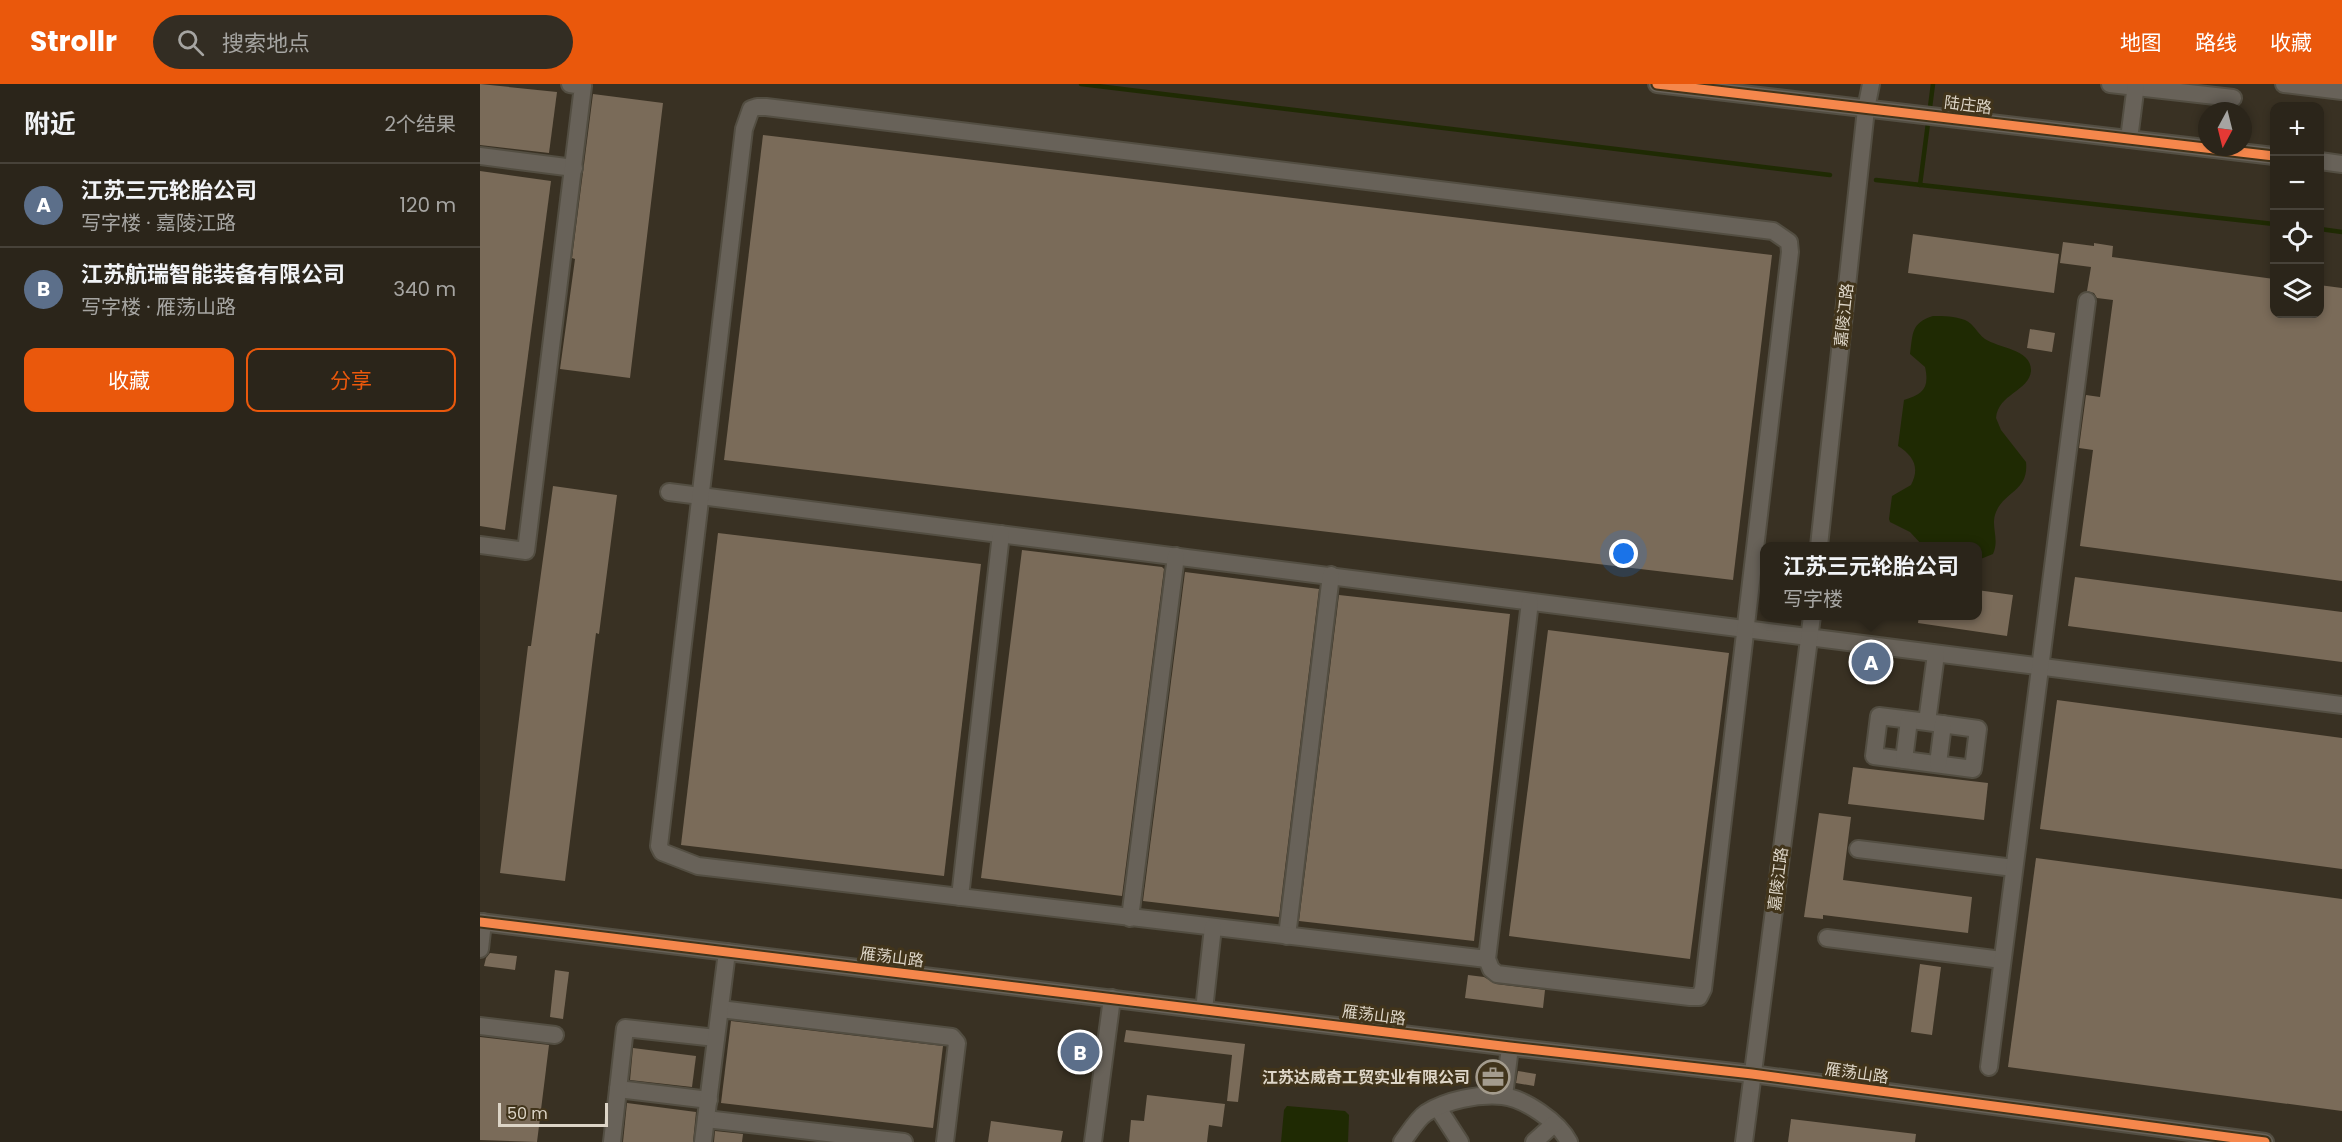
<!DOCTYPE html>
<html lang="zh">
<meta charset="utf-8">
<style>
body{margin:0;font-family:Poppins,"Noto Sans SC",sans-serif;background:#332d23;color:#f1f3f6}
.controls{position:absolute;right:18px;top:18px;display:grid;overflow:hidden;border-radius:12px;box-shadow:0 3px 9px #0003}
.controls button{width:54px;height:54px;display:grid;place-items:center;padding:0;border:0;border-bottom:2px solid #474239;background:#2b251a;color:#f1f3f6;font:30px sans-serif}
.compass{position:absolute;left:1718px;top:18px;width:54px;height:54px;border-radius:50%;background:#2b251a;box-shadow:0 3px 9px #0003;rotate:187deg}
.scale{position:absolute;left:18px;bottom:15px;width:110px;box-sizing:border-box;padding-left:6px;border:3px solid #ddd5c7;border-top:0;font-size:16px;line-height:21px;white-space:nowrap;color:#ddd5c7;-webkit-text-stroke:4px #41341b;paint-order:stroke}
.you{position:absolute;left:1144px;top:470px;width:21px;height:21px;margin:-15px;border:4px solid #fff;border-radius:50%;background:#1a73e8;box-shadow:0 0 0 9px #1a73e833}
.badge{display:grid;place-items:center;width:39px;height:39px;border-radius:50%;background:#ea580c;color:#fff;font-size:20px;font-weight:700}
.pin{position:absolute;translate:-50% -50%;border:3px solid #fff;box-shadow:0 2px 6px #0006}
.popup{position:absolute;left:1280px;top:458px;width:222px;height:78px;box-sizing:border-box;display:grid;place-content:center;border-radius:12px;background:#2b251a;filter:drop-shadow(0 2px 4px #0005);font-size:20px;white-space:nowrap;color:#a6a5a2}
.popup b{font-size:22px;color:#f1f3f6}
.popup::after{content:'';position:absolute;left:50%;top:100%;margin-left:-12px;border:12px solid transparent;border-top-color:#2b251a}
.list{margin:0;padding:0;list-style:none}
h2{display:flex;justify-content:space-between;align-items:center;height:78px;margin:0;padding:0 24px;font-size:26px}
h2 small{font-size:20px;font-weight:400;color:#a6a5a2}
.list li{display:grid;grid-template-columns:39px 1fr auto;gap:18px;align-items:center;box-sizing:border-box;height:84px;padding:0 24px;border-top:2px solid #474239}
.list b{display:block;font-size:22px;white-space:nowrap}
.list p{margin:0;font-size:20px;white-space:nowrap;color:#a6a5a2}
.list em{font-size:20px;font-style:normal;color:#a6a5a2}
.actions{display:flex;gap:12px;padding:18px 24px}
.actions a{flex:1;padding:14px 0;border:2px solid #ea580c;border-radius:12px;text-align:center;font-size:21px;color:#ea580c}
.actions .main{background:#ea580c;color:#fff}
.icon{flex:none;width:33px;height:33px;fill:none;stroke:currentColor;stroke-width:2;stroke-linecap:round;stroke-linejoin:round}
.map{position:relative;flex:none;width:1862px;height:1058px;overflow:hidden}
header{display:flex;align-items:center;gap:36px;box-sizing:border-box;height:84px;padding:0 30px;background:#ea580c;color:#fff}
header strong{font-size:28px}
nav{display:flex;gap:33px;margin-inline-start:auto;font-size:21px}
.search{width:420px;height:54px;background:#332d23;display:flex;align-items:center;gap:15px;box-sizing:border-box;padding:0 21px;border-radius:33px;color:#a6a5a2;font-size:22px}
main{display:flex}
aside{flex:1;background:#2b251a}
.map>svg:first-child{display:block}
.water{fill:#1f2a03}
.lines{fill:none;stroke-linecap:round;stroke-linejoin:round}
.stream{stroke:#1f2a03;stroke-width:4.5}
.building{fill:#7a6b59}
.minor-casing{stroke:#534e42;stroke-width:20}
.minor{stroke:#686259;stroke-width:16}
.cycleway-casing{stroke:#41341b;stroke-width:13}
.cycleway{stroke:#f5874c;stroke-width:9}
.labels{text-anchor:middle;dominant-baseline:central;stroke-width:6;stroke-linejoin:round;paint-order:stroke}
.street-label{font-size:16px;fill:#ddd5c7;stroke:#41341b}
.poi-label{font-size:16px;font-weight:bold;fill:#ddd5c7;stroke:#41341b;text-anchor:end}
</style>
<header>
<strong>Strollr</strong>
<div class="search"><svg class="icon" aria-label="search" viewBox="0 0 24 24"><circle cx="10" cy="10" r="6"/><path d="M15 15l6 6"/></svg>搜索地点</div>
<nav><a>地图</a><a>路线</a><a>收藏</a></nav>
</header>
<main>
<aside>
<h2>附近<small>2个结果</small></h2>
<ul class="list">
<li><span class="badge" style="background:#5c6f8a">A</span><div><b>江苏三元轮胎公司</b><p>写字楼 · 嘉陵江路</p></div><em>120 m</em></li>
<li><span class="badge" style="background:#5c6f8a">B</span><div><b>江苏航瑞智能装备有限公司</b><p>写字楼 · 雁荡山路</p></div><em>340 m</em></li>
</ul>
<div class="actions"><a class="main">收藏</a><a>分享</a></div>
</aside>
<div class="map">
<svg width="1862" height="1058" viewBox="0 0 1862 1058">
<rect width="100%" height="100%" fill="#393123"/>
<g class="water">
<path d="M1453 232C1464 232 1474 232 1485 236 1494 240 1497 249 1505 255 1518 264 1552 265 1551 287 1549 307 1518 310 1516 334L1521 346 1546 378C1549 407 1525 407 1516 428 1510 442 1520 455 1513 470L1498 476V462H1443L1430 448 1410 438 1409 435 1412 412 1431 401C1440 384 1434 372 1418 362L1424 316C1442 310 1450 305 1445 283L1430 270C1433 249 1431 239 1453 232Z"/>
<polygon points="807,1022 865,1027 869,1031 868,1058 801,1058 804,1026"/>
</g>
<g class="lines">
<g class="stream">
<polyline points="601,0 1350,91"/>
<polyline points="1396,96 1794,140"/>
<polyline points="1440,101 1453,0"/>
<polyline points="1840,145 1862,148"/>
</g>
</g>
<g class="building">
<polygon points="0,0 77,8 69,69 0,61"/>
<polygon points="113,10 183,19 150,294 80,285 95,175 92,174"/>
<polygon points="283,51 1292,171 1253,496 244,376"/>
<polygon points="0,87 71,97 25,446 0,442"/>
<polygon points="1433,150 1579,170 1574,209 1428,189"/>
<polygon points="1583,158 1614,162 1614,159 1633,162 1632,173 1794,195 1794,230 1839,230 1839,201 1862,204 1862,497 1600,462 1613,366 1599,364 1606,311 1620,313 1633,216 1617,214 1614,209 1607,207 1611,183 1580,179"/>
<polygon points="1550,245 1575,249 1572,268 1547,264"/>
<polygon points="73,402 137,411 119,550 116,549 85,797 20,789 48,562 51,562"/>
<polygon points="238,449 501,480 464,792 201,761"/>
<polygon points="542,466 682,483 684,485 642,812 501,794"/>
<polygon points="705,488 839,505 799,833 663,817"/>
<polygon points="1595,493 1862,528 1862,578 1588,542"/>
<polygon points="1497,506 1533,511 1527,552 1438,539 1439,531 1497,531"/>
<polygon points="859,511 1030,530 994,857 819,837"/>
<polygon points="1068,546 1249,569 1210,875 1029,852"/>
<polygon points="1577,616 1862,654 1862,785 1560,745"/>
<polygon points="1373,683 1508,699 1504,736 1368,720"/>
<polygon points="1339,729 1371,733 1363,796 1492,813 1488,849 1343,831 1343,835 1324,833"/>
<polygon points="1556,774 1862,815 1862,1027 1528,983"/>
<polygon points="10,869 37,872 35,886 4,882 6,874"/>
<polygon points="1440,880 1461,883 1452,951 1431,948"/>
<polygon points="75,886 89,888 83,935 70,933"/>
<polygon points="988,891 1004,893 1016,900 1065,906 1063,924 985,914"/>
<polygon points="251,937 463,962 453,1044 241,1019"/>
<polygon points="646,946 765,960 758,1018 747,1017 752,971 644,958"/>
<polygon points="0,953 69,961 57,1058 0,1056"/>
<polygon points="153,964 216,972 212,1003 150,996"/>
<polygon points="947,985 985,989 984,1000 945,996"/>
<polygon points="1038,987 1056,990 1054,1002 1036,999"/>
<polygon points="667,1011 745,1020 742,1043 729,1041 727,1058 649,1058 651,1036 664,1037"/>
<polygon points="147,1019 216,1028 213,1058 143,1058"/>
<polygon points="1311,1035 1436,1050 1435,1058 1308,1058"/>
<polygon points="511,1037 583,1047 581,1058 508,1058"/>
<polygon points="235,1047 263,1050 262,1058 234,1058"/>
</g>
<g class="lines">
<defs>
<g id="minor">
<polyline points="1177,0 1794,72"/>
<polyline points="1630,0 1753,14"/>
<polyline points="1804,0 1862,7"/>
<polyline points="1649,55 1656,0"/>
<polyline points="0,72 94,84"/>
<polyline points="1840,77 1862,80"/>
<polyline points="189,408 1862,621"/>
<polyline points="0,461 46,467 103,2 90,0"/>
<polyline points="1339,462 1386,25 1391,0"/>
<polyline points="1447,638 1498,645 1493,685 1394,672 1399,632 1447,638 1456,570"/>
<polyline points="1424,676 1429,636"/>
<polyline points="1458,680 1463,640"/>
<polyline points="1378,765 1534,784"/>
<polyline points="480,813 521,450"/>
<polyline points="650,834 696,472"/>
<polyline points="0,838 1030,963 1272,990 1785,1058"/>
<polyline points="807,852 851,491"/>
<polyline points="1347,854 1522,876"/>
<polyline points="0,865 3,838"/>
<polyline points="1007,875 1011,885 1017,890 1210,913 1219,913 1223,905 1310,168 1309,158 1293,147 286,23 277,23 271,25 264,45 179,762 182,768 218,782 1007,875 1050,518"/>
<polyline points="240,925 472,953 477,959 465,1058"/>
<polyline points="724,926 733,843"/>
<polyline points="0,942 75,951"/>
<polyline points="1509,983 1607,217"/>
<polyline points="138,1005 229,1016"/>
<polyline points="1024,1012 1030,963"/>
<polyline points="958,1024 980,1058"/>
<polyline points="226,1035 424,1058"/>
<polyline points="132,1058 145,944 236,954"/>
<polyline points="223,1058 247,868"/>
<polyline points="613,1058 632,914"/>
<path d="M922 1058C929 1049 937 1035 946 1029 967 1016 997 1010 1022 1012 1044 1014 1079 1038 1089 1058"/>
<polyline points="1054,1058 1074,1040"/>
<polyline points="1264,1058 1332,532"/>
</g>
</defs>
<use href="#minor" class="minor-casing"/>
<use href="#minor" class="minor"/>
<defs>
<g id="cycleway">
<polyline points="1177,0 1794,72"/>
<polyline points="0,838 1030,963 1272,990 1785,1058"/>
</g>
</defs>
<use href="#cycleway" class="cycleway-casing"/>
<use href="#cycleway" class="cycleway"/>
</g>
<defs>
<symbol id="office-ring" viewBox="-11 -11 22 22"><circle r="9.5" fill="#41341b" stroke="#a49c8e" stroke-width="1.5"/><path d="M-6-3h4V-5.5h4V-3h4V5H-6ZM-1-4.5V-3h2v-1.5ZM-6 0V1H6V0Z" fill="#a49c8e"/></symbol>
</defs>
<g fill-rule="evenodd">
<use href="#office-ring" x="994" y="974" width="38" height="38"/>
</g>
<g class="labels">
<g class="street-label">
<text transform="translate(1488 21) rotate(7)">陆庄路</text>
<text transform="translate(1364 231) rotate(-84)">嘉陵江路</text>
<text transform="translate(1298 795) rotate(-83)">嘉陵江路</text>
<text transform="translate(412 873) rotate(7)">雁荡山路</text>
<text transform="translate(894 931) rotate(7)">雁荡山路</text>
<text transform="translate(1377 989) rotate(8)">雁荡山路</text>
</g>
<g class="poi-label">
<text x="990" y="993">江苏达威奇工贸实业有限公司</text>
</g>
</g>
</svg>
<div class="controls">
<button>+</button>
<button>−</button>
<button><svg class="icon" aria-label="locate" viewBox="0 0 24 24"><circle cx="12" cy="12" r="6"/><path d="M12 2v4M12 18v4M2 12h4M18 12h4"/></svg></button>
<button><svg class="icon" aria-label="layers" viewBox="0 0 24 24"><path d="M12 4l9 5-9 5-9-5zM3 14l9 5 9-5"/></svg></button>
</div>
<svg class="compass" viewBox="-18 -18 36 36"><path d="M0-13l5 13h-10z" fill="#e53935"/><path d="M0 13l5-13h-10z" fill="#a6a5a2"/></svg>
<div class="scale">50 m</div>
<div class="you"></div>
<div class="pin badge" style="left:1391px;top:578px;background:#5c6f8a">A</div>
<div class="popup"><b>江苏三元轮胎公司</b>写字楼</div>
<div class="pin badge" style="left:600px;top:968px;background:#5c6f8a">B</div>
</div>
</main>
